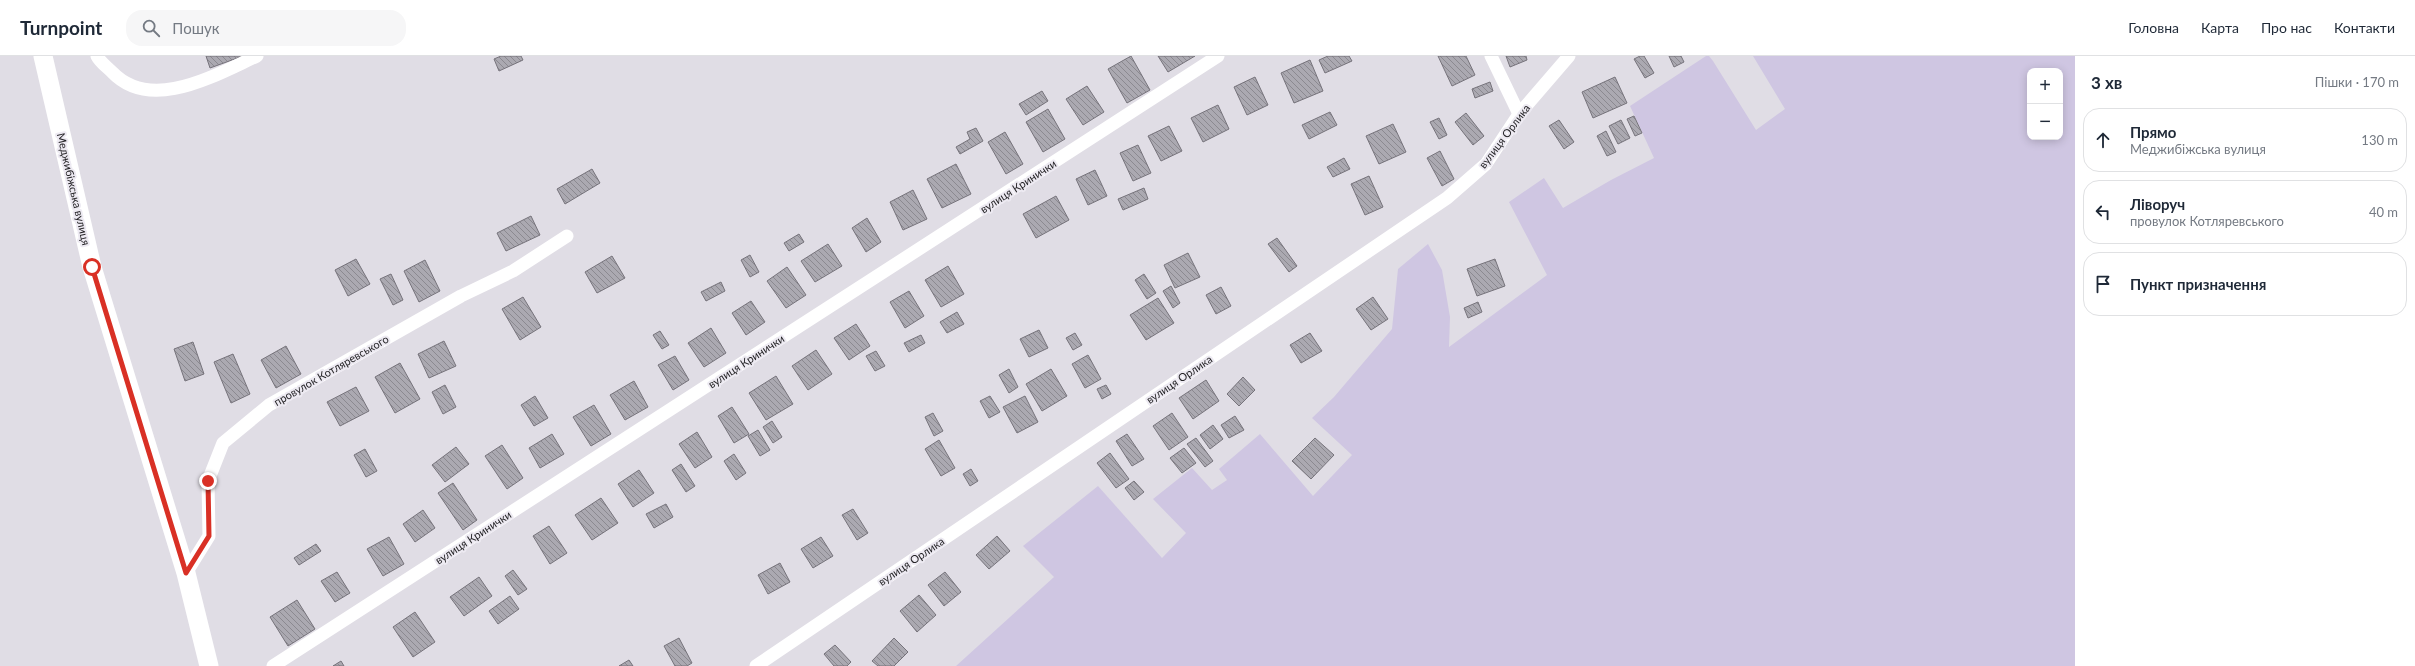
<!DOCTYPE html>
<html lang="uk">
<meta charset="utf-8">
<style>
body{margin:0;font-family:Lato,sans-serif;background:#f6f6f7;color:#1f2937}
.controls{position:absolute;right:12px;top:12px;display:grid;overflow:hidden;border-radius:8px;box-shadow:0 2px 10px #0003}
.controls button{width:36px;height:36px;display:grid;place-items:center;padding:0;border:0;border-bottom:1px solid #e0e1e3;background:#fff;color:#1f2937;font:20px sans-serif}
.stop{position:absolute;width:12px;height:12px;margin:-9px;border:3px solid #d93025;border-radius:50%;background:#fff}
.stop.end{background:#d93025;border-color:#fff;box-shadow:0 1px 4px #0008}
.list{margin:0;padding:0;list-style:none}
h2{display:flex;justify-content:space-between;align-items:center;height:52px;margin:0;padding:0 16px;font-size:17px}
h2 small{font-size:13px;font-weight:400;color:#747a83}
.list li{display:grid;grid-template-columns:26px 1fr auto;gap:12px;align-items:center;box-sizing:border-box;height:64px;margin:0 8px 8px;padding:0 8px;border:1px solid #e0e1e3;border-radius:16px}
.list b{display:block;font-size:15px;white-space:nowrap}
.list p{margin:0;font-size:13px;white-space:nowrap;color:#747a83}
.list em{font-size:13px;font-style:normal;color:#747a83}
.icon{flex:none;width:22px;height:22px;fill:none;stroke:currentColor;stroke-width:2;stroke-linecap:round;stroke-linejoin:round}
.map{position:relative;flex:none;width:2075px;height:610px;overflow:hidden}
header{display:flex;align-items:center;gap:24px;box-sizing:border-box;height:56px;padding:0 20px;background:#fff;border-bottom:1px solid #e0e1e3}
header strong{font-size:19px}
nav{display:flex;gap:22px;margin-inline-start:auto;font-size:14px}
.search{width:280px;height:36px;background:#f6f6f7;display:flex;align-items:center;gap:10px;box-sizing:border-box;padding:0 14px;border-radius:16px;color:#747a83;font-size:15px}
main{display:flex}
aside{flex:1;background:#fff}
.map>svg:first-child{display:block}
.green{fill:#cfc6e2;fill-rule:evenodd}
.building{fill:url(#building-back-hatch);stroke:#76737b}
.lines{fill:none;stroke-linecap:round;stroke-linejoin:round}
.minor{stroke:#fff;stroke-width:13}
.secondary{stroke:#fff;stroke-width:19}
.route{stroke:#d93025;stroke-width:5}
.labels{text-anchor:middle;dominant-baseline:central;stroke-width:4;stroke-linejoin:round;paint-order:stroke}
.street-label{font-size:11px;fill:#252427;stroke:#edeaf2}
</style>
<header>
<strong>Turnpoint</strong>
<div class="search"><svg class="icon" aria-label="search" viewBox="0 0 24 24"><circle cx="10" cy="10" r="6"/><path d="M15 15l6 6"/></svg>Пошук</div>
<nav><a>Головна</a><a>Карта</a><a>Про нас</a><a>Контакти</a></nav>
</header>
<main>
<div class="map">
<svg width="2075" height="610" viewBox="0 0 2075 610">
<defs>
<pattern id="building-back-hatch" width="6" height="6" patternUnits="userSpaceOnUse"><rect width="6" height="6" fill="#aba9b1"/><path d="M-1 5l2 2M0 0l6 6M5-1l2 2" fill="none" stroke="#8b8990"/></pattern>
</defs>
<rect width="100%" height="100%" fill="#e0dde5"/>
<path class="green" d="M1706 0H1709L1713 5 1756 74 1785 53 1753 0H2075V610H956L1054 521 1023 490 1098 430 1162 502 1186 477 1153 443 1192 412 1212 434 1227 424 1219 413 1260 378 1313 440 1352 399 1312 362 1334 341 1392 273 1398 213 1428 188 1442 214 1450 261 1449 291 1547 219 1509 146 1544 122 1563 152 1611 124 1654 102 1630 50ZM2030 15H2060V81H2030Z"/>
<g class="building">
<polygon points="206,0 243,0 210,12"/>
<polygon points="501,0 521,0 523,4 499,15 494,3"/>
<polygon points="1131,0 1150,34 1127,47 1108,13"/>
<polygon points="1158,0 1195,0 1168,16"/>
<polygon points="1328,0 1349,0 1352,5 1325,17 1319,4"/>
<polygon points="1438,0 1466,0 1475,19 1452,30"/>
<polygon points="1506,0 1526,0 1527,4 1510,11"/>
<polygon points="1640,0 1644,0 1654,17 1645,22 1634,3"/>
<polygon points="1669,0 1681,0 1684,6 1674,11"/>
<polygon points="1310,4 1323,35 1294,47 1281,17"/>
<polygon points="1255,21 1268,49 1247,59 1234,31"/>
<polygon points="1615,21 1627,47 1593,62 1582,36"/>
<polygon points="1490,26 1493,35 1475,42 1472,33"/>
<polygon points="1087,30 1104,56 1083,69 1066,43"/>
<polygon points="1042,35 1048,45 1026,59 1019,48"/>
<polygon points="1218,49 1229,73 1203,86 1191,62"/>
<polygon points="1048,53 1065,83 1043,96 1026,66"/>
<polygon points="1330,56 1337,69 1309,83 1302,69"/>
<polygon points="1466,57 1484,80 1473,89 1455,66"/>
<polygon points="1634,60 1642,77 1635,80 1627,63"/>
<polygon points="1439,62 1447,79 1439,83 1430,66"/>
<polygon points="1559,64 1574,86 1564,93 1549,70"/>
<polygon points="1621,64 1630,82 1618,88 1609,70"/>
<polygon points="1393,68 1406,96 1379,108 1366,80"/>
<polygon points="1169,70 1182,95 1161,105 1148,80"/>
<polygon points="976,72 983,85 960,98 956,91 970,83 967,76"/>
<polygon points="1606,75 1616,96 1607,100 1597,80"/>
<polygon points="1005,76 1023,108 1006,118 988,86"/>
<polygon points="1138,89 1151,117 1133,125 1120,97"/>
<polygon points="1440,95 1454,123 1442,130 1427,102"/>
<polygon points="1344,102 1350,113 1333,121 1327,111"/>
<polygon points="956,108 971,138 942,152 927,123"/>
<polygon points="592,113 600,127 565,148 557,133"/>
<polygon points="1095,114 1107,140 1088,149 1076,123"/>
<polygon points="1369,120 1383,151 1365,159 1351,128"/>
<polygon points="1144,132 1148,143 1123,154 1118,143"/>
<polygon points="913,134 927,163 903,174 890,146"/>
<polygon points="1056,140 1069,164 1036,182 1023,158"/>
<polygon points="531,160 540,179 506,195 497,177"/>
<polygon points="867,162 881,186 866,196 852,172"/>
<polygon points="799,178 804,186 789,195 784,187"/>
<polygon points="1277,182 1297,210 1289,216 1268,188"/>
<polygon points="828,188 842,210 815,226 801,205"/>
<polygon points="1188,197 1200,221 1175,232 1164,209"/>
<polygon points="750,199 759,216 750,221 741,204"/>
<polygon points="612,200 625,222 597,237 585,216"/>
<polygon points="356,203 370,228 348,240 335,214"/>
<polygon points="1495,203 1505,230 1477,240 1467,213"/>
<polygon points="425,204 440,235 419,246 404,215"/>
<polygon points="948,210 964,238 941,251 925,224"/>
<polygon points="787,211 806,239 786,252 767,225"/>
<polygon points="391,218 403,244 393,249 380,223"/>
<polygon points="1144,218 1156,237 1147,243 1135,224"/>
<polygon points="721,226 725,235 706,245 701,236"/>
<polygon points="1171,230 1180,247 1173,252 1163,235"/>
<polygon points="1221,231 1231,250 1216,258 1206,239"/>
<polygon points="909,235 924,260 905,272 890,246"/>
<polygon points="523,241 541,271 520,284 502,253"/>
<polygon points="1373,241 1388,263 1371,274 1356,253"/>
<polygon points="1158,242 1174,267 1146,284 1130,259"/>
<polygon points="751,245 765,266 746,279 732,257"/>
<polygon points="1478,246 1482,256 1468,262 1464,252"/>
<polygon points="957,256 964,268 947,277 940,266"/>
<polygon points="856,268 870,290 849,304 834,282"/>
<polygon points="711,272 726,297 704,311 688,287"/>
<polygon points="1039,274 1048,292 1029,301 1020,283"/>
<polygon points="660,275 669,289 662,293 653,279"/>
<polygon points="1075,277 1082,289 1073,294 1066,282"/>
<polygon points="1310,277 1322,295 1301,307 1290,289"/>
<polygon points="921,279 925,287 909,296 904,287"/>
<polygon points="444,285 456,310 429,322 418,298"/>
<polygon points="193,286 204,318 185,325 174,293"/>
<polygon points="286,290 301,318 276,332 261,304"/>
<polygon points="816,294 832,318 808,334 792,310"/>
<polygon points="876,295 885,310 875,315 866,300"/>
<polygon points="233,298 250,338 231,347 214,306"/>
<polygon points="1088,299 1101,323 1085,332 1072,308"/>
<polygon points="675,300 689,324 673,334 658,309"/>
<polygon points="400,307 420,343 395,357 375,321"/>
<polygon points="1009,313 1018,331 1009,337 999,319"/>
<polygon points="1051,313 1067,340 1042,355 1026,328"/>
<polygon points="776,320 793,348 766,364 749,337"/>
<polygon points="1243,321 1255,334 1239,350 1227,338"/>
<polygon points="1206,324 1219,345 1193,363 1179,342"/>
<polygon points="634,325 648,351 625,364 610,339"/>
<polygon points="445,329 456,351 443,358 432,336"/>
<polygon points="1106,329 1111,338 1102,343 1097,333"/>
<polygon points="356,331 369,355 340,370 327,346"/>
<polygon points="535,340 548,362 534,370 521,349"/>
<polygon points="990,340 1000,356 989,362 980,345"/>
<polygon points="1025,340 1038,366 1017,377 1003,351"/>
<polygon points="594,349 611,378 591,390 573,361"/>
<polygon points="732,351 749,378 734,387 718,360"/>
<polygon points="933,357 943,375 934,380 925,361"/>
<polygon points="1172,357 1188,381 1169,394 1153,370"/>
<polygon points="1235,360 1244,374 1229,382 1221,369"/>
<polygon points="772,365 782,381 773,387 763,371"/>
<polygon points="1213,369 1223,383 1210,393 1200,379"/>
<polygon points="758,374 770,394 760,400 748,380"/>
<polygon points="697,376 712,401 695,412 679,388"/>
<polygon points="552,378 564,398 540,412 529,392"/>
<polygon points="1127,378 1144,403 1132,410 1116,385"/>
<polygon points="1196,382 1213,405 1205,411 1187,388"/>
<polygon points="1315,382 1334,399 1311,423 1292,405"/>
<polygon points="939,384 955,412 941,420 925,393"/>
<polygon points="502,389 523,422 507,433 485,400"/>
<polygon points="456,391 469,408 445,426 432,409"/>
<polygon points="1184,392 1196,407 1182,417 1170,402"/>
<polygon points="365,393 377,415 366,421 354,399"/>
<polygon points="1110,397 1129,423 1116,432 1097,407"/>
<polygon points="734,398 746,417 736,424 724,405"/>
<polygon points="681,408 695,430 686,436 672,414"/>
<polygon points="971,413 978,425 970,430 963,418"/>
<polygon points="639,414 654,437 633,451 618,428"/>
<polygon points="1134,425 1144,436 1134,444 1125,432"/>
<polygon points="453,427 477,464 463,474 438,437"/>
<polygon points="601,442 618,467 592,484 575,459"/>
<polygon points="666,448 673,461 654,472 646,458"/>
<polygon points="853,453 868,477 857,484 842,459"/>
<polygon points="423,454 435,472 415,486 403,468"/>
<polygon points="549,470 567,497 550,508 533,480"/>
<polygon points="997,480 1010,495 989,513 976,499"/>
<polygon points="389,481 404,508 383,520 367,493"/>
<polygon points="821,481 833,500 813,512 801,493"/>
<polygon points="316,488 321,495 299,509 294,502"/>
<polygon points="780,507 790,526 768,538 758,519"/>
<polygon points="513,514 527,533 518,539 505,520"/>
<polygon points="337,516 350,537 335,546 321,525"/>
<polygon points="945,516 961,536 944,550 928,529"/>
<polygon points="479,521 492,540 464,560 450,541"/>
<polygon points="919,539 936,559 917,576 900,555"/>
<polygon points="510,540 519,553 498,568 489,555"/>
<polygon points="297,544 315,573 288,590 270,561"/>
<polygon points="415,556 435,586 413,601 393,571"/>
<polygon points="679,582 692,607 687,610 675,610 664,590"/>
<polygon points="894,582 908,596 894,610 878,610 872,605"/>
<polygon points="835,589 851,606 847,610 834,610 824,598"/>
<polygon points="629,604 633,610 619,610"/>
<polygon points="341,605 344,610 333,610"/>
</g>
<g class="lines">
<g class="minor">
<path d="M97 0C100 6 107 11 112 16 151 57 215 19 257 0"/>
<polyline points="1491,0 1519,58"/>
<polyline points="186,517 209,480 208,425 223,387 269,349 461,240 513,215 567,180"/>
<polyline points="273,610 1218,0"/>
<polyline points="756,610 1447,142 1486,108 1519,58 1569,0"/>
</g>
<polyline class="secondary" points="43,0 92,211 186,517 209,610"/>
</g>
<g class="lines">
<polyline class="route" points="92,211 186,517 209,480 208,425"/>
</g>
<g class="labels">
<g class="street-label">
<text transform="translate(1504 80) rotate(-53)">вулиця Орлика</text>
<text transform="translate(1018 130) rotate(-33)">вулиця Кринички</text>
<text transform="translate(74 133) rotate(77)">Меджибіжська вулиця</text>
<text transform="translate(746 305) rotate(-33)">вулиця Кринички</text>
<text transform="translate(331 314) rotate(-30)">провулок Котляревського</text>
<text transform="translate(1179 323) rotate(-34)">вулиця Орлика</text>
<text transform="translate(473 481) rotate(-33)">вулиця Кринички</text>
<text transform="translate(911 505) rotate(-34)">вулиця Орлика</text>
</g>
</g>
</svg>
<div class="controls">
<button>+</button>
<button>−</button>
</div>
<div class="stop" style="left:92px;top:211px"></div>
<div class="stop end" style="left:208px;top:425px"></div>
</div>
<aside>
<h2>3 хв<small>Пішки · 170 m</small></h2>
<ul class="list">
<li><svg class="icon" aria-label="ahead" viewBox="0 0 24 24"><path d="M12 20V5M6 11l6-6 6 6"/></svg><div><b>Прямо</b><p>Меджибіжська вулиця</p></div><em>130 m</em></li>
<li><svg class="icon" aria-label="left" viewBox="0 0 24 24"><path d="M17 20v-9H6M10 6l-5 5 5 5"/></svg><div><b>Ліворуч</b><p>провулок Котляревського</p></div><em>40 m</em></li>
<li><svg class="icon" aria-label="arrive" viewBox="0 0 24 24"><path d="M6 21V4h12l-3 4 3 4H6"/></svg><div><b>Пункт призначення</b></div></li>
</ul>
</aside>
</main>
